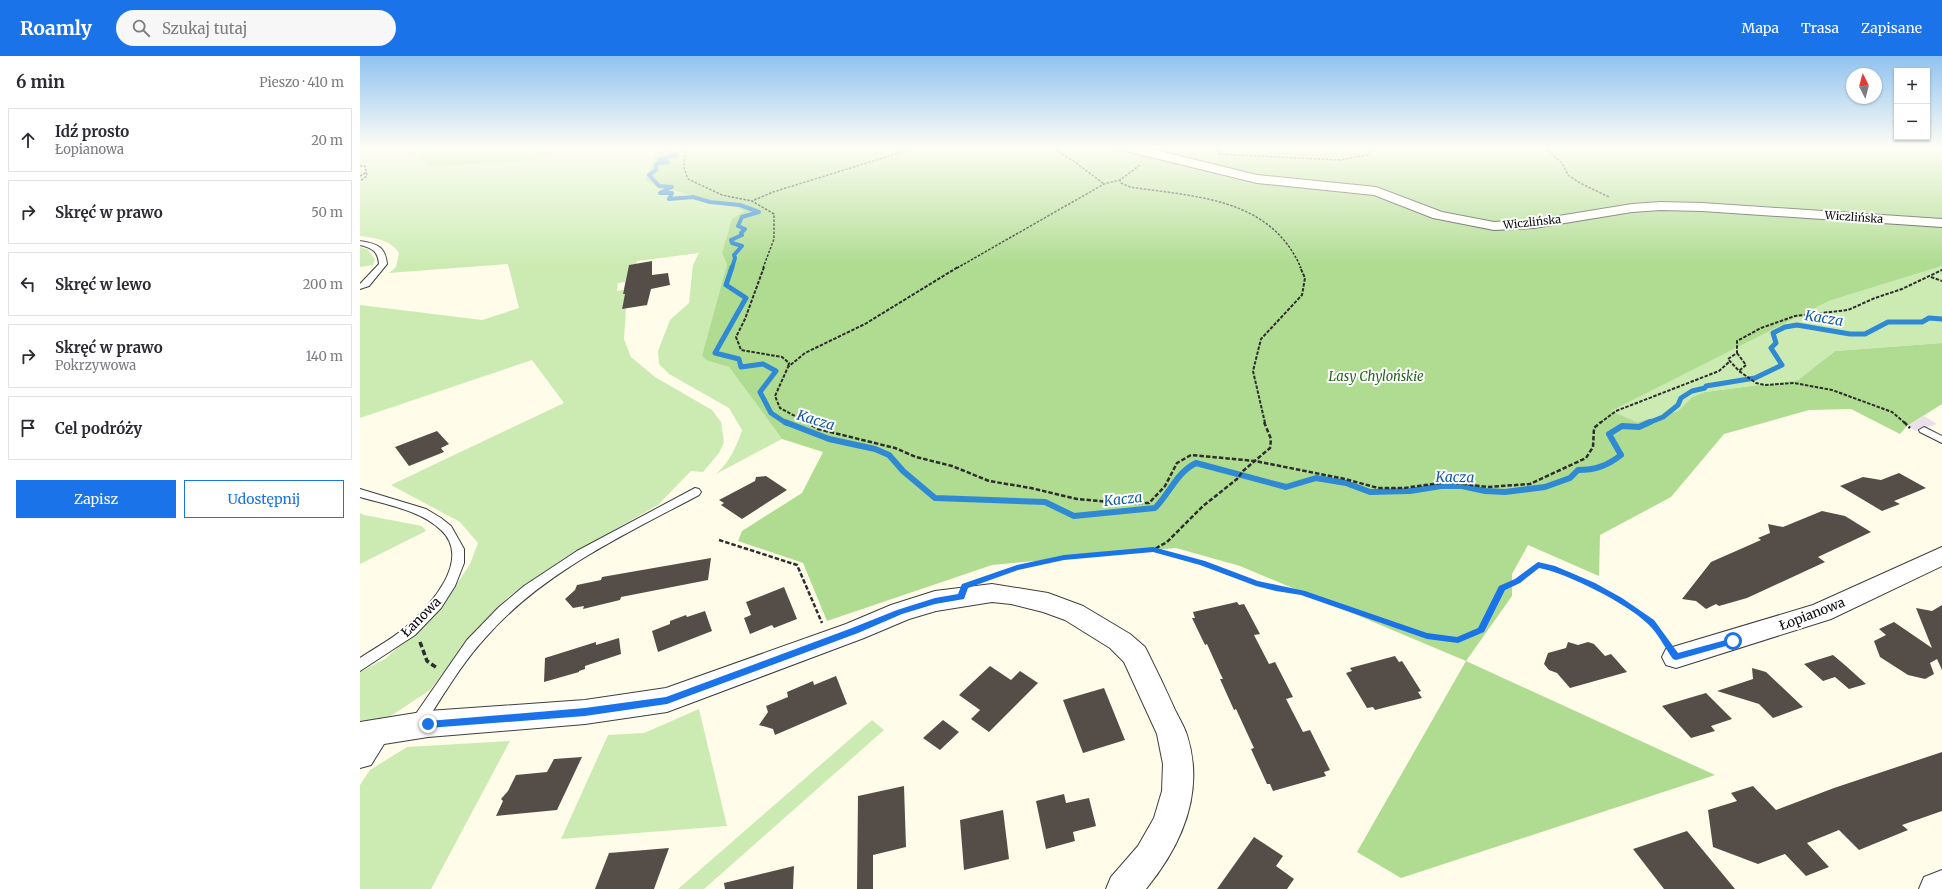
<!DOCTYPE html>
<html lang="pl">
<meta charset="utf-8">
<style>
body{margin:0;font-family:Merriweather,serif;background:#f7f7f7;color:#2b2b33}
.controls{position:absolute;right:12px;top:12px;display:grid;overflow:hidden;border-radius:0px;box-shadow:0 1px 3px #0004}
.controls button{width:36px;height:36px;display:grid;place-items:center;padding:0;border:0;border-bottom:1px solid #e1e1e2;background:#fff;color:#2b2b33;font:20px sans-serif}
.compass{position:absolute;left:1486px;top:12px;width:36px;height:36px;border-radius:50%;background:#fff;box-shadow:0 1px 3px #0004;rotate:354deg}
.stop{position:absolute;width:12px;height:12px;margin:-9px;border:3px solid #1a73e8;border-radius:50%;background:#fff}
.stop.end{background:#1a73e8;border-color:#fff;box-shadow:0 1px 4px #0008}
.list{margin:0;padding:0;list-style:none}
h2{display:flex;justify-content:space-between;align-items:center;height:52px;margin:0;padding:0 16px;font-size:17px}
h2 small{font-size:13px;font-weight:400;color:#7c7c81}
.list li{display:grid;grid-template-columns:26px 1fr auto;gap:12px;align-items:center;box-sizing:border-box;height:64px;margin:0 8px 8px;padding:0 8px;border:1px solid #e1e1e2;border-radius:0px}
.list b{display:block;font-size:15px;white-space:nowrap}
.list p{margin:0;font-size:13px;white-space:nowrap;color:#7c7c81}
.list em{font-size:13px;font-style:normal;color:#7c7c81}
.actions{display:flex;gap:8px;padding:12px 16px}
.actions a{flex:1;padding:9px 0;border:1px solid #1a73e8;border-radius:0px;text-align:center;font-size:14px;color:#1a73e8}
.actions .main{background:#1a73e8;color:#fff}
.icon{flex:none;width:22px;height:22px;fill:none;stroke:currentColor;stroke-width:2;stroke-linecap:round;stroke-linejoin:round}
.map{position:relative;flex:none;width:1582px;height:833px;overflow:hidden}
header{display:flex;align-items:center;gap:24px;box-sizing:border-box;height:56px;padding:0 20px;background:#1a73e8;color:#fff}
header strong{font-size:19px}
nav{display:flex;gap:22px;margin-inline-start:auto;font-size:14px}
.search{width:280px;height:36px;background:#f7f7f7;display:flex;align-items:center;gap:10px;box-sizing:border-box;padding:0 14px;border-radius:22px;color:#7c7c81;font-size:15px}
main{display:flex}
aside{flex:1;background:#fff}
.map>svg:first-child{display:block}
.industrial{fill:#ebdfeb}
.green{fill:#ccebb3}
.forest{fill:#afdc91}
.lines{fill:none;stroke-linecap:round;stroke-linejoin:round}
.stream-far2{stroke:#3089d3;stroke-width:4}
.stream-far1{stroke:#3089d3;stroke-width:5}
.stream{stroke:#3089d3;stroke-width:6}
.building{fill:#554d48}
.service-casing{stroke:#3f3f3f;stroke-width:2}
.minor-casing{stroke:#3f3f3f;stroke-width:2}
.tertiary-casing{stroke:#3f3f3f;stroke-width:2}
.path-far3{stroke:#2e2e2e;stroke-width:1.5;stroke-dasharray:2.5 1.5;stroke-linecap:butt}
.path-far2{stroke:#2e2e2e;stroke-width:2;stroke-dasharray:3.5 1.5;stroke-linecap:butt}
.path-far1{stroke:#2e2e2e;stroke-width:2.5;stroke-dasharray:4.5 2;stroke-linecap:butt}
.path{stroke:#2e2e2e;stroke-width:3.5;stroke-dasharray:5.5 3;stroke-linecap:butt}
.service{fill:#fff;fill-rule:evenodd}
.minor{fill:#fff;fill-rule:evenodd}
.tertiary{fill:#fff;fill-rule:evenodd}
.route{fill:#1a73e8}
.labels{text-anchor:middle;dominant-baseline:central;stroke-width:4;stroke-linejoin:round;paint-order:stroke}
.far-street-label{font-size:11px;fill:#0c0c0c;stroke:#fff}
.park-label{font-size:13px;font-style:italic;fill:#25661a;stroke:#fff}
.street-label{font-size:13px;fill:#0c0c0c;stroke:#fff}
.water-label{font-size:14px;font-style:italic;fill:#105aa2;stroke:#fff}
</style>
<header>
<strong>Roamly</strong>
<div class="search"><svg class="icon" aria-label="search" viewBox="0 0 24 24"><circle cx="10" cy="10" r="6"/><path d="M15 15l6 6"/></svg>Szukaj tutaj</div>
<nav><a>Mapa</a><a>Trasa</a><a>Zapisane</a></nav>
</header>
<main>
<aside>
<h2>6 min<small>Pieszo · 410 m</small></h2>
<ul class="list">
<li><svg class="icon" aria-label="ahead" viewBox="0 0 24 24"><path d="M12 20V5M6 11l6-6 6 6"/></svg><div><b>Idź prosto</b><p>Łopianowa</p></div><em>20 m</em></li>
<li><svg class="icon" aria-label="right" viewBox="0 0 24 24"><path d="M7 20v-9h11M14 6l5 5-5 5"/></svg><div><b>Skręć w prawo</b></div><em>50 m</em></li>
<li><svg class="icon" aria-label="left" viewBox="0 0 24 24"><path d="M17 20v-9H6M10 6l-5 5 5 5"/></svg><div><b>Skręć w lewo</b></div><em>200 m</em></li>
<li><svg class="icon" aria-label="right" viewBox="0 0 24 24"><path d="M7 20v-9h11M14 6l5 5-5 5"/></svg><div><b>Skręć w prawo</b><p>Pokrzywowa</p></div><em>140 m</em></li>
<li><svg class="icon" aria-label="arrive" viewBox="0 0 24 24"><path d="M6 21V4h12l-3 4 3 4H6"/></svg><div><b>Cel podróży</b></div></li>
</ul>
<div class="actions"><a class="main">Zapisz</a><a>Udostępnij</a></div>
</aside>
<div class="map">
<svg width="1582" height="833" viewBox="0 0 1582 833">
<rect width="100%" height="100%" fill="#fffcea"/>
<polygon class="industrial" points="1564,360 1577,368 1557,375 1547,370"/>
<g class="green">
<path d="M209 92H297L285 125 335 141 371 149 385 155 367 182 362 197 367 209 348 305 369 311 422 383 356 418C369 407 377 390 382 374L369 352 309 318 299 308 298 295 310 264 329 247 333 209 339 197 277 205 276 208 269 209 265 226 258 227 257 235 263 234V238L268 237 269 244 263 245 262 253 266 252 264 283 271 301 295 321 352 354 361 366 364 386 359 397 343 416 331 415 298 449 206 501 148 541 117 573 70 634 23 665 0 671V616L25 603 80 554 110 508 118 487 100 466 31 429 204 347 172 304 0 362V249L122 264 159 252 148 208 29 217 36 211 39 197C31 184 15 182 0 180V96L159 106 185 100Z"/>
<polygon points="0,191 7,193 15,203 13,209 0,211"/>
<polygon points="1582,210 1582,287 1475,295 1438,324 1345,336 1332,341 1318,355 1277,366 1250,355 1469,245"/>
<polygon points="0,457 4,459 62,470 66,475 0,508"/>
<polygon points="339,653 367,770 201,783 248,679 284,677"/>
<polygon points="512,664 524,674 344,833 318,833"/>
<polygon points="150,685 71,833 0,833 0,729 10,714 47,691"/>
</g>
<g class="forest">
<polygon points="0,92 209,92 185,100 159,106 69,110 54,99 0,96"/>
<polygon points="297,92 1582,92 1582,210 1469,245 1251,355 1277,366 1318,355 1332,341 1345,336 1438,324 1475,295 1582,287 1582,348 1547,370 1540,378 1491,353 1449,354 1364,378 1311,441 1240,479 1239,520 1168,489 1152,518 1152,540 1106,605 1355,719 1041,822 997,796 1106,605 880,510 816,492 632,509 467,565 443,507 378,485 382,475 442,437 463,396 422,383 369,311 348,305 342,300 367,209 362,197 372,163 384,155 371,149 335,141 285,125"/>
</g>
<g class="lines">
<polyline class="stream-far2" points="304,92 316,99 299,104 308,106 296,108 296,114 289,119 299,130 312,131 300,137 312,137 309,143 333,141 350,146 380,149 399,156 382,161 378,170 385,173 381,177 382,179 371,184 372,187 382,190 374,199 375,202 372,212"/>
<g class="stream-far1">
<polyline points="372,211 366,229 386,242 355,297 379,303 381,311 403,308 416,315 400,336 411,357 426,367"/>
<polyline points="1288,367 1303,361 1318,349 1321,342 1332,335 1345,332 1346,330 1395,322 1422,309 1411,292 1416,287 1413,277 1425,271 1437,269 1490,278 1505,278 1528,266 1562,266 1569,262 1582,263"/>
</g>
<path class="stream" d="M425 366 469 383 515 393 529 399 543 415 575 442 685 446 714 460 795 452C810 437 816 417 836 407L926 431 956 422 986 427 1010 436 1050 435 1081 430H1102L1125 435 1145 436 1185 431 1210 422 1218 414C1235 414 1247 410 1261 399L1249 378 1262 370 1279 371 1290 366"/>
</g>
<g class="building">
<polygon points="292,205 292,219 308,217 310,229 291,233 287,249 262,253 265,238 263,238 269,209"/>
<polygon points="77,375 89,388 81,392 84,396 49,410 35,391"/>
<polygon points="1539,417 1566,432 1534,445 1540,448 1522,455 1480,430 1503,421 1521,424"/>
<polygon points="406,420 427,434 382,463 361,449 364,447 359,444 395,425 396,421"/>
<polygon points="1462,455 1485,460 1511,476 1458,501 1465,506 1387,542 1359,550 1356,548 1346,553 1336,545 1322,543 1351,506 1401,484 1398,482 1410,477 1408,468 1423,471"/>
<polygon points="351,502 348,524 261,541 260,544 223,553 224,550 213,552 205,543 215,534 217,529 241,524 242,521"/>
<polygon points="424,531 437,563 414,572 412,569 390,578 384,562 391,559 386,546"/>
<polygon points="877,546 879,549 884,548 900,578 894,579 909,608 915,606 933,641 926,643 943,676 950,674 970,714 964,716 966,720 913,735 910,728 907,728 891,693 894,692 876,653 874,654 860,623 863,623 860,617 847,588 845,589 832,562 835,562 833,556"/>
<polygon points="1582,549 1582,614 1577,603 1570,607 1574,618 1565,623 1548,619 1520,601 1514,585 1526,579 1519,573 1534,566 1572,592 1556,552 1572,555"/>
<polygon points="345,555 352,575 298,596 292,575 310,568 310,565 326,559 327,561"/>
<polygon points="259,582 261,598 225,610 225,613 219,615 219,616 184,626 185,602 236,586 236,589"/>
<polygon points="1208,586 1218,589 1228,586 1234,588 1245,600 1251,598 1267,616 1210,632 1197,617 1189,614 1184,608 1188,597 1206,592"/>
<polygon points="1473,599 1486,610 1506,628 1489,633 1475,621 1463,625 1444,608"/>
<polygon points="1035,600 1039,606 1042,605 1061,635 1058,636 1062,642 1015,654 1013,651 1007,652 986,617 992,615 990,612"/>
<polygon points="630,610 651,624 660,615 678,627 629,676 611,663 620,654 599,639"/>
<polygon points="1392,612 1406,616 1443,651 1413,662 1399,648 1357,635 1393,623"/>
<polygon points="476,620 487,648 415,679 413,673 399,669 408,656 406,650 428,641 427,636 453,625 454,629"/>
<polygon points="744,632 765,684 723,697 703,644"/>
<polygon points="1346,637 1372,663 1351,670 1355,675 1331,682 1302,650"/>
<polygon points="583,664 599,676 580,694 563,682"/>
<polygon points="1582,696 1582,755 1542,769 1548,774 1499,794 1479,774 1447,787 1469,811 1446,820 1425,798 1398,808 1353,791 1348,754 1377,745 1371,737 1393,730 1416,754 1474,732"/>
<polygon points="222,701 197,754 136,760 143,745 141,743 148,735 156,719 187,716 194,703"/>
<polygon points="544,730 546,791 513,799 513,833 497,833 498,740"/>
<polygon points="704,738 706,747 729,742 736,770 713,776 715,785 686,793 676,745"/>
<polygon points="643,754 649,803 604,814 600,764"/>
<polygon points="1327,775 1375,833 1304,833 1273,793"/>
<polygon points="894,781 923,800 916,810 934,823 927,833 857,833"/>
<polygon points="309,792 294,833 235,833 249,797"/>
<polygon points="434,810 433,833 365,833 364,827"/>
</g>
<g class="lines">
<defs>
<g id="service">
<path d="M0 185C16 188 25 189 27 208L9 230 0 233V228L19 208C18 195 12 192 0 189Z"/>
<polygon points="1564,371 1582,380 1582,387 1560,376 1559,374"/>
<path d="M335 432 339 433 341 436 339 439C264 479 183 516 126 581 101 608 83 640 63 670L58 672 53 670 51 666 53 662 107 584 139 551 164 530 217 495Z"/>
<path d="M0 433 66 453 81 462 91 470 104 493V507L95 530 81 552 55 579 0 615V602C15 592 32 583 46 571 69 551 113 504 81 474 60 454 27 449 0 441Z"/>
</g>
<g id="minor">
<polygon points="1582,491 1582,510 1471,563 1316,612 1306,609 1302,601 1306,593 1453,549"/>
<path d="M632 528 688 537 723 550 770 578 785 591 789 599C798 617 807 636 815 654 819 662 824 670 827 679 845 736 822 789 786 833H746L751 821 778 790 794 762 802 735 803 708 797 678 764 606 750 592 705 564 683 556 651 548 632 546 576 555 549 563 504 582 307 656 225 668 68 681 24 688 11 709 0 712V666L68 655 225 644 306 632 486 568 531 549 575 535Z"/>
<polygon points="1582,814 1582,833 1559,833 1564,821"/>
</g>
<polygon id="tertiary" points="764,92 787,92 897,119 1016,131 1082,156 1134,166 1174,164 1272,148 1301,146 1342,147 1582,163 1582,171 1342,155 1301,154 1272,156 1174,172 1134,174 1073,162 1014,139 897,127 766,95"/>
</defs>
<use href="#service" class="service-casing"/>
<use href="#minor" class="minor-casing"/>
<use href="#tertiary" class="tertiary-casing"/>
<g class="path-far3">
<polyline points="323,92 325,94 324,112 328,123 362,139 392,145"/>
<polyline points="692,92 715,106 744,128"/>
<polyline points="746,92 756,95"/>
<polyline points="852,92 862,97"/>
<polyline points="1185,92 1202,107 1208,119 1220,127 1249,141"/>
<polyline points="858,98 980,104 1007,99 1014,92"/>
<path d="M780 109 760 124 761 127 770 131C836 141 910 141 941 212"/>
<polyline points="0,110 5,110 7,120 0,125"/>
<polyline points="0,120 7,116"/>
<polyline points="403,212 414,183 414,158 392,145 413,136 555,92"/>
<polyline points="597,212 744,128 760,124"/>
</g>
<g class="path-far2">
<polyline points="404,211 385,263 376,281 381,294 422,301 429,307 428,311"/>
<polyline points="1571,221 1582,225"/>
<polyline points="1377,297 1386,309 1379,315"/>
<polyline points="448,367 420,352 415,340 428,311 445,297 505,268 598,211"/>
<polyline points="905,367 893,315 901,283 942,239 945,222 940,211"/>
<polyline points="1240,367 1256,355 1359,315 1369,306"/>
<polyline points="1545,367 1532,356 1472,334 1434,327 1405,329 1396,327 1379,315 1368,303 1377,297 1377,285 1401,272 1435,260 1488,254 1515,242 1542,233 1582,214"/>
</g>
<g class="path-far1">
<polyline points="446,366 458,373 535,392 556,401 592,410 629,425 671,432 717,443 761,447 789,447 805,430 817,407 831,399 895,405 985,423 1018,432 1044,432 1088,426 1128,431 1170,428 1226,402 1233,391 1234,372 1241,366"/>
<polyline points="1544,366 1550,372"/>
<polyline points="359,484 437,509 462,567"/>
<polyline points="793,494 842,507 896,527 942,537 1037,570"/>
<polyline points="636,518 679,506 704,502 793,494 807,486 843,450 877,423 883,415 910,392 911,383 904,366"/>
<path d="M1123 570 1142 532 1158 525 1178 509C1218 515 1258 544 1291 566L1294 570"/>
</g>
<g class="path">
<polyline points="1034,569 1067,580 1098,584 1121,574 1124,569"/>
<polyline points="1293,569 1304,584"/>
<polyline points="60,586 67,605 77,612"/>
</g>
<use href="#service" class="service"/>
<use href="#minor" class="minor"/>
<use href="#tertiary" class="tertiary"/>
</g>
<linearGradient id="sky" x2="0" y2="1"><stop stop-color="#90c2ef"/><stop offset="0.44" stop-color="#fffef6"/><stop offset="1" stop-color="#fffef6" stop-opacity="0"/></linearGradient>
<rect width="1582" height="209" fill="url(#sky)"/>
<path class="route" d="M793 491 845 505 898 525 945 535 1067 577 1097 581 1118 572 1139 530 1155 523 1178 506 1195 510 1235 527 1262 542 1294 564 1318 597 1373 582 1377 585 1373 588 1316 604 1313 603C1305 592 1298 577 1288 568 1268 548 1207 517 1179 512L1160 527 1145 534 1124 576 1098 587 1067 583 941 539 916 535 896 530 840 509 793 496 704 504 658 514 608 532 604 543 575 548 542 558 498 577 307 648 225 660 68 672 64 668 68 665 225 652 306 641 492 572 537 554 575 542 598 538 602 528 657 509 704 499Z"/>
<g class="labels">
<g class="far-street-label">
<text transform="translate(1494 161) rotate(4)">Wiczlińska</text>
<text transform="translate(1172 166) rotate(-6)">Wiczlińska</text>
</g>
<g class="park-label">
<text x="1016" y="320">Lasy Chylońskie</text>
</g>
<g class="street-label">
<text transform="translate(1452 558) rotate(-21)">Łopianowa</text>
<text transform="translate(61 561) rotate(-45)">Łanowa</text>
</g>
<g class="water-label">
<text transform="translate(1464 262) rotate(9)">Kacza</text>
<text transform="translate(456 364) rotate(17)">Kacza</text>
<text transform="translate(1095 421) rotate(1)">Kacza</text>
<text transform="translate(763 443) rotate(-6)">Kacza</text>
</g>
</g>
</svg>
<div class="controls">
<button>+</button>
<button>−</button>
</div>
<svg class="compass" viewBox="-18 -18 36 36"><path d="M0-13l5 13h-10z" fill="#e53935"/><path d="M0 13l5-13h-10z" fill="#7c7c81"/></svg>
<div class="stop" style="left:1373px;top:585px"></div>
<div class="stop end" style="left:68px;top:668px"></div>
</div>
</main>
